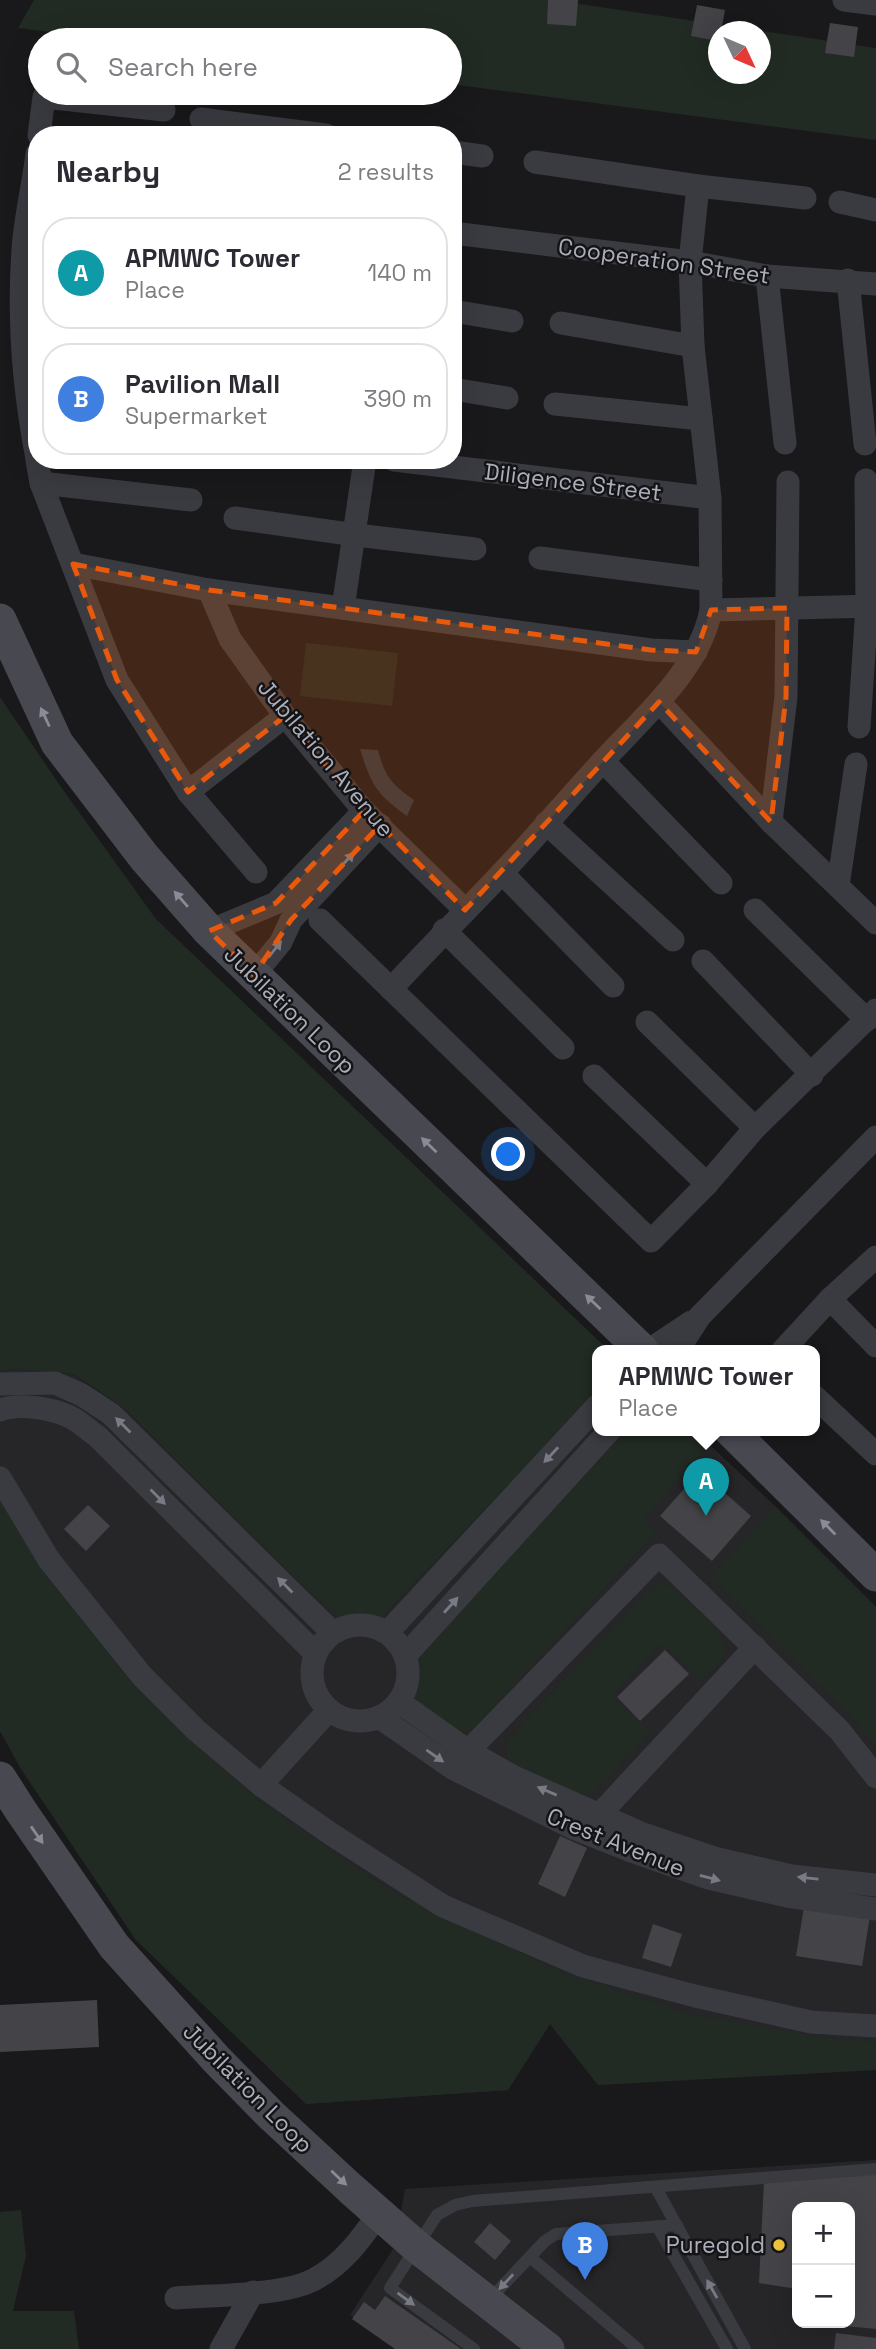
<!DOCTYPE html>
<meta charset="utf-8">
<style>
body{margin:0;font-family:"Space Grotesk",sans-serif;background:#f7f7f7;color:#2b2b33}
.controls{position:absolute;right:21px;bottom:21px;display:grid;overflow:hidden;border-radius:14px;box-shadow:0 7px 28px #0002}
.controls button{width:63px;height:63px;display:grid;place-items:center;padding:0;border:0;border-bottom:2px solid #e1e1e2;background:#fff;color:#2b2b33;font:35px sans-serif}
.compass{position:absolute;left:708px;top:21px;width:63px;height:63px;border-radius:50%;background:#fff;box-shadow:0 7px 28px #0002;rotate:134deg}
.you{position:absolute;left:509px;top:1155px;width:24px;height:24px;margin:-18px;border:5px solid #fff;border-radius:50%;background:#1a73e8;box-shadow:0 0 0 10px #1a73e833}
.badge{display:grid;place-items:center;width:46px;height:46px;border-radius:50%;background:#847038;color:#fff;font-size:23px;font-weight:700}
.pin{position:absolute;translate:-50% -58px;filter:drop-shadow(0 2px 4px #0008)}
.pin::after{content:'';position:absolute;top:37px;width:24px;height:21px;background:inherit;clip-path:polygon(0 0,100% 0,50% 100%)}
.popup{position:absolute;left:592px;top:1345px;width:228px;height:91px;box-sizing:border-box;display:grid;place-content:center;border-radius:14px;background:#fff;filter:drop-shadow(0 2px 5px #0005);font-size:23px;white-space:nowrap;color:#7c7c81}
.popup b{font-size:26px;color:#2b2b33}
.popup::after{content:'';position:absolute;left:50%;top:100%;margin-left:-14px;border:14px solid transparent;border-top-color:#fff}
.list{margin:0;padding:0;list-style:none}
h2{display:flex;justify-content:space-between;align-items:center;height:91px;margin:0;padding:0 28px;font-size:30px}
h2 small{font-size:23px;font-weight:400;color:#7c7c81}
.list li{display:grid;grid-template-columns:46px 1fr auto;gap:21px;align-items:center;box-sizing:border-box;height:112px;margin:0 14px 14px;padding:0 14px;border:2px solid #e1e1e2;border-radius:28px}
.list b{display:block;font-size:26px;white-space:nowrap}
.list p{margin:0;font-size:23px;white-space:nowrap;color:#7c7c81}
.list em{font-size:23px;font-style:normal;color:#7c7c81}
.icon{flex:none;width:38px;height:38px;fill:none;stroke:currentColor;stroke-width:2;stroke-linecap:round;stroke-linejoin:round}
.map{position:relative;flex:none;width:876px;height:2349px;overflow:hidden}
.search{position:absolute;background:#fff;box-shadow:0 7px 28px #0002;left:28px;top:28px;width:434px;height:77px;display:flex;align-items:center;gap:18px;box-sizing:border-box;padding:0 24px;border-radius:38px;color:#7c7c81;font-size:26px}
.panel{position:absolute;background:#fff;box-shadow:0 7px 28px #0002;left:28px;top:126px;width:434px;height:343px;border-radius:28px}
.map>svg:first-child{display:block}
.built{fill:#262528;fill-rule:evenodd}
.green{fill:#212a23;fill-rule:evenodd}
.water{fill:#2f3740}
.building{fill:#444448}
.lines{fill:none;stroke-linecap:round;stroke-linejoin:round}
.lane{stroke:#3a3b40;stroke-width:12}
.street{stroke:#3a3b40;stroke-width:23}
.secondary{stroke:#484950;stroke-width:33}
.oneway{fill:#898b96}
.oneway2{fill:#797b84}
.marked{fill:#e8590c;fill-opacity:0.2;stroke:#e8590c;stroke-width:5;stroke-dasharray:14 9;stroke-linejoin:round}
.poi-dot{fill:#f0c53d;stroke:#141416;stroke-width:2.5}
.labels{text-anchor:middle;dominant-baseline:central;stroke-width:5;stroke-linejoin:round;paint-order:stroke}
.street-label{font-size:23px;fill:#acafbb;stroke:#141416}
.poi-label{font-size:23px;fill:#acafbb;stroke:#141416;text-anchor:end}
</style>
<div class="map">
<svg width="876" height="2349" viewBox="0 0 876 2349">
<rect width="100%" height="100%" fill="#19191b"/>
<g class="built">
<polygon points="12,1369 72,1374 122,1407 311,1594 384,1615 597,1392 598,1430 694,1430 775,1506 876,1607 876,2068 598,2085 550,2024 508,2090 306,2104 136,1940 21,1769 0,1731 0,1372"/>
<path d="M876 2160V2349H395L350 2315 395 2246 405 2189ZM797 2207H850V2323H797Z"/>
</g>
<g class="green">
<path d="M34 0H553L876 48V140L450 84V40H113L18 28ZM718 32H760V74H718Z"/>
<polygon points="306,643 398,653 392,706 300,696"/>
<path d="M0 697 61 787 156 919 603 1345 604 1350H598L597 1392 384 1615C345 1622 341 1618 311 1594L122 1407 73 1374 12 1369 0 1372Z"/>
<polygon points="622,1430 694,1430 710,1445 645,1518 656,1533 476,1726 464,1734 451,1732 414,1699 415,1674 412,1656 416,1648"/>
<polygon points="0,1501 37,1562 135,1686 253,1796 386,1888 563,1973 690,2014 821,2037 876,2042 876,2070 598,2085 550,2024 508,2090 306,2104 136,1940 21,1769 0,1731"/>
<polygon points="775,1506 876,1607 876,1748 849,1714 710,1577"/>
<path d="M661 1582C680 1593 734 1633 724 1658 720 1666 707 1675 701 1682L662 1643 613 1695 651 1733 591 1794 577 1800 509 1762 505 1751 508 1740 645 1593Z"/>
<polygon points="21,2210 26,2256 13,2311 74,2311 79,2349 0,2349 0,2212"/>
</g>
<path class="water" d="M360 749 378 750C385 776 391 784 414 800L407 816C376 794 371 784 360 749Z"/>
<g class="building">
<polygon points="548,0 578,0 576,26 547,24"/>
<polygon points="697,5 725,10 721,32 718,32 718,41 691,36"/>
<polygon points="830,23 858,27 854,57 825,53"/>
<polygon points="700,1471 751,1516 712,1561 660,1516"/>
<polygon points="88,1505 110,1526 86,1551 64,1529"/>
<polygon points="665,1650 689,1674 640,1721 617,1697"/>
<polygon points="560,1836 587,1848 565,1897 538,1884"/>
<polygon points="804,1907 870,1916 862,1966 796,1956"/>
<polygon points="653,1924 682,1934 671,1967 642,1958"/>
<polygon points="97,2000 99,2047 0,2052 0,2005"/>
<polygon points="876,2173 876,2329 835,2325 835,2323 850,2323 850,2207 797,2207 797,2289 759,2283 764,2181"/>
<polygon points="490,2223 511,2241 495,2260 474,2242"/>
<polygon points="385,2296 461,2349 395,2349 352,2319 364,2302 375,2310"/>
<polygon points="836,2333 876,2338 876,2349 834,2349"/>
</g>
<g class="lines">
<g class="lane">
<polyline points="656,2188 745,2349"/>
<polyline points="657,2226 727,2349"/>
<polyline points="530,2257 638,2349"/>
<polyline points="488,2301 545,2241 556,2234 677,2225"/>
<polyline points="474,2349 390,2288 437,2215 455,2205 472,2201 876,2169"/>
</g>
<g class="street">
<polyline points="844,0 876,4"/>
<polyline points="201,119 326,135"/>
<polyline points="39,135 44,97 164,110"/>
<polyline points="453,152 482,156"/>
<path d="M37 154C33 186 25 218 23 250 18 319 24 391 37 459"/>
<polyline points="535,162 698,186 805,198"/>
<polyline points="840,202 876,210"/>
<polyline points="453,233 690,262 767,276 876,284"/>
<polyline points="767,276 785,443"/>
<polyline points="848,280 865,444"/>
<polyline points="453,311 512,321"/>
<polyline points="561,323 693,346"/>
<polyline points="453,389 507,398"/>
<polyline points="555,404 701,419"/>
<polyline points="37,460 41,483 117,680 188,792 256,872"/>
<polyline points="394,460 710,498"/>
<polyline points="41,483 191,500"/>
<polyline points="235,518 356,535 475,549"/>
<polyline points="540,558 711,580"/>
<polyline points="73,564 209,590 651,650 696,652"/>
<polyline points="209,590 230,639 285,716 364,811 465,910"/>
<polyline points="343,608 365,460"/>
<polyline points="711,610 876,606"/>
<polyline points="659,702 771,822 876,923"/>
<polyline points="859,727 867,607 866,480"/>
<polyline points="603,761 721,883"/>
<polyline points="188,792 285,716"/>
<polyline points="771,822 786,697 788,482"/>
<polyline points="546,823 673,940"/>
<polyline points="502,873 613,986"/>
<polyline points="838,886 856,764"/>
<polyline points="755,910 867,1020"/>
<polyline points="320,920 651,1241 707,1184 755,1128 876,1010"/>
<polyline points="444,930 563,1048"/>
<polyline points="209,931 276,903 364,811"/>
<polyline points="703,961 812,1075"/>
<polyline points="254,975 281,942 291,920 380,825"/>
<path d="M391 989C427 950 464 913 501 874 535 838 567 800 601 763 641 719 699 671 711 610L710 498 693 346 690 262 698 186"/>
<polyline points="647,1022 755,1128"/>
<polyline points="594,1076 707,1184"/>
<polyline points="830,1299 876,1346"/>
<polyline points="649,1350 691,1322"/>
<polyline points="678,1350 700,1316 876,1137"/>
<polyline points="783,1350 830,1299 876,1257"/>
<polyline points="0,1384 55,1383 82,1395 111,1414 333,1633"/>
<polyline points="814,1396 876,1454"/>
<path d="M0 1410C19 1403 50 1408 68 1416 78 1420 88 1430 97 1436L316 1654"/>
<polyline points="0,1478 49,1560 142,1676 196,1730 261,1785 331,1834 443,1906 583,1966 695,1996 811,2022 876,2026"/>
<circle cx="360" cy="1673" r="48"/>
<polyline points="387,1633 598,1405"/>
<polyline points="405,1656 610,1430"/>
<polyline points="399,1702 468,1751 514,1777 643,1834 714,1858 792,1876 876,1885"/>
<polyline points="379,1717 454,1769 571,1827 634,1852 708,1878 787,1896 876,1909"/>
<polyline points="468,1751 659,1555 840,1731 876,1777"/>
<polyline points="261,1785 329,1710"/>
<polyline points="595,1826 600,1814 755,1647"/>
<path d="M176 2298C212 2295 285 2296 315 2279 343 2264 362 2238 379 2213"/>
<polyline points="221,2349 253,2292"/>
</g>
<g class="secondary">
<polyline points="0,620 57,743 144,857 209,931 642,1350"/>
<polyline points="730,1430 876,1575"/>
<polyline points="0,1778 21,1811 114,1946 216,2059 271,2115 351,2189 417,2247 548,2349"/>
</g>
</g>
<defs><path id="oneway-solid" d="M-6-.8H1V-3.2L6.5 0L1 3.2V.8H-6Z" transform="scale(1.75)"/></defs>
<g class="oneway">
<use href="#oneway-solid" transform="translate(45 717) rotate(-115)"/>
<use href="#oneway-solid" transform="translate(181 899) rotate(-131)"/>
<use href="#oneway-solid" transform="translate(429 1145) rotate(-136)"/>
<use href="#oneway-solid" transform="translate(593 1302) rotate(-136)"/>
<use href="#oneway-solid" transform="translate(828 1527) rotate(-135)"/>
<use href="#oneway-solid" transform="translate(37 1835) rotate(55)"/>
<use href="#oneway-solid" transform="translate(339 2178) rotate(43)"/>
</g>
<g class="oneway2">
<use href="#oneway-solid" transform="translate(347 860) rotate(-47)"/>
<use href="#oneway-solid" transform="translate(275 949) rotate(-52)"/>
<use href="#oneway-solid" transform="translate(123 1425) rotate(-135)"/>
<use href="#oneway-solid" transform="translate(551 1455) rotate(133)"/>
<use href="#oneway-solid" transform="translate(158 1497) rotate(45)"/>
<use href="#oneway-solid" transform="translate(285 1585) rotate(-135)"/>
<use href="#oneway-solid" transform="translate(451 1605) rotate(-48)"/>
<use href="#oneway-solid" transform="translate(435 1756) rotate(35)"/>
<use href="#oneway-solid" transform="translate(547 1791) rotate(-157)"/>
<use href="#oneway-solid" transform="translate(710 1878) rotate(15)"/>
<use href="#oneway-solid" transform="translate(808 1878) rotate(-174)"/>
<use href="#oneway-solid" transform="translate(506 2282) rotate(133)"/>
<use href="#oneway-solid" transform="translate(712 2289) rotate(-119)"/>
<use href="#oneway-solid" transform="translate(406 2299) rotate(36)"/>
</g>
<path class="marked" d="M73 564 209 590 651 650 696 652 711 610 787 608 786 697 771 822 659 702 465 910 380 825 291 920 254 975 209 931 276 903 364 811 285 716 188 792 117 680Z"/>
<circle class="poi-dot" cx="779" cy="2245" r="7"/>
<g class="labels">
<g class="street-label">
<text transform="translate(664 261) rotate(8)">Cooperation Street</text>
<text transform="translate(573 482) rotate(7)">Diligence Street</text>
<text transform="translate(326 758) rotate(50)">Jubilation Avenue</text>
<text transform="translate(290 1010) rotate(44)">Jubilation Loop</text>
<text transform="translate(616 1842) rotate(22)">Crest Avenue</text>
<text transform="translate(248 2088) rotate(45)">Jubilation Loop</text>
</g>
<g class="poi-label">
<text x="765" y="2245">Puregold</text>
</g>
</g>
</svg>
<div class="controls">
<button>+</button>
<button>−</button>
</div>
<svg class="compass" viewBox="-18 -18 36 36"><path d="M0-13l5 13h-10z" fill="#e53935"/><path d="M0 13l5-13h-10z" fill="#7c7c81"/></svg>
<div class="you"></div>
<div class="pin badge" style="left:706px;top:1516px;background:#0f9aa8">A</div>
<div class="popup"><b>APMWC Tower</b>Place</div>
<div class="pin badge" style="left:585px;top:2280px;background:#3f7fe0">B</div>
<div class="search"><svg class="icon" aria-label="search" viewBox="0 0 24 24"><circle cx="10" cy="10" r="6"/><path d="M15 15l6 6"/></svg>Search here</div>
<section class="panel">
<h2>Nearby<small>2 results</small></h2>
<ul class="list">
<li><span class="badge" style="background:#0f9aa8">A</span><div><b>APMWC Tower</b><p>Place</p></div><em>140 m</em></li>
<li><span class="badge" style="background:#3f7fe0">B</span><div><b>Pavilion Mall</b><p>Supermarket</p></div><em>390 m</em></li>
</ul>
</section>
</div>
